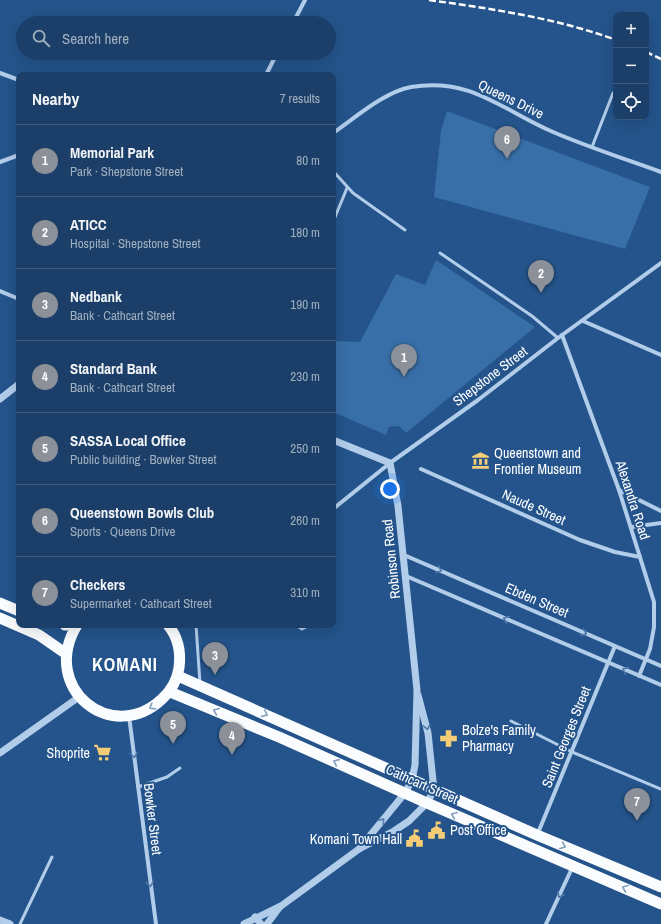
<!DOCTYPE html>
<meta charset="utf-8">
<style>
body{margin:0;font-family:"Archivo Narrow",sans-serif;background:#284a71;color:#f1f3f6}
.controls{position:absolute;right:12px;top:12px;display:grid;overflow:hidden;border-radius:8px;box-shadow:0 4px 16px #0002}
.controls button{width:36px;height:36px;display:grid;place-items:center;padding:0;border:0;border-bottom:1px solid #39587c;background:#1b3f68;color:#f1f3f6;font:20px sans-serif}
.you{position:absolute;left:390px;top:489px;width:14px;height:14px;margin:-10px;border:3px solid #fff;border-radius:50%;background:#1a73e8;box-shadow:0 0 0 6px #1a73e833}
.badge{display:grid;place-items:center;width:26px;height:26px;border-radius:50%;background:#8c9099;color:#fff;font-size:13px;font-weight:700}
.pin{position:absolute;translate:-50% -33px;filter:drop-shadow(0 1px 2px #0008)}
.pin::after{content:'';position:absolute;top:21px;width:14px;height:12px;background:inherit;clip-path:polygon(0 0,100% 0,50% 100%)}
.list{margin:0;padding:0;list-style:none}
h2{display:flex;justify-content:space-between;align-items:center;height:52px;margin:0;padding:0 16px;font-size:17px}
h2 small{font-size:13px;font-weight:400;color:#a0afc0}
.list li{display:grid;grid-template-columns:26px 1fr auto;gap:12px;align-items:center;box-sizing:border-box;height:72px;padding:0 16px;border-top:1px solid #39587c}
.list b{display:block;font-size:15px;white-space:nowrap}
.list p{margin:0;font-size:13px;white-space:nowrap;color:#a0afc0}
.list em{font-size:13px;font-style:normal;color:#a0afc0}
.icon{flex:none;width:22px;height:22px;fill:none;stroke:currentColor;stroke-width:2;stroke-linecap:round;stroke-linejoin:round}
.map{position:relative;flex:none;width:661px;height:924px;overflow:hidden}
.search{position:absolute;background:#1b3f68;box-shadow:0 4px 16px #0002;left:16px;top:16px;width:320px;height:44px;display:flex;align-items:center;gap:10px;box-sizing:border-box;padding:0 14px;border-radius:22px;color:#a0afc0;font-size:15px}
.panel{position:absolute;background:#1b3f68;box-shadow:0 4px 16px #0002;left:16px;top:72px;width:320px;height:556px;border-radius:8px}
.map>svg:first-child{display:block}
.green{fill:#386fa8}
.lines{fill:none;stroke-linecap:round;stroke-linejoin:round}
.service{stroke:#b2cdea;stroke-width:3}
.minor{stroke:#b2cdea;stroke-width:4}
.tertiary{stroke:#b2cdea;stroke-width:7}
.trunk{stroke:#fafcfe;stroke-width:11}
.rail{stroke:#fff;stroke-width:2.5;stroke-dasharray:7 3;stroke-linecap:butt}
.oneway{stroke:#4f78a8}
.oneway2{stroke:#84a0bf}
.labels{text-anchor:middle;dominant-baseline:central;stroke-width:4;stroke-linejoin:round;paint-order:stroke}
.street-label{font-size:14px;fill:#fff;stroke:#24548b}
.poi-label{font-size:14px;fill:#fff;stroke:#24548b;text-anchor:start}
.district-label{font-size:18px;font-weight:bold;letter-spacing:1px;fill:#fff;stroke:#24548b}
</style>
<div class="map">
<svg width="661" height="924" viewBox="0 0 661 924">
<rect width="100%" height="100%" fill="#24548b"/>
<g class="green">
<polygon points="447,111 650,187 625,249 434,197 441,131"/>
<polygon points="436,260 535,327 406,433 399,426 389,427 386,435 333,412 333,341 360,342 396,274 425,285"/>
</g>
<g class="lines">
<g class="service">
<polyline points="592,147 613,93"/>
<polyline points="333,171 353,193 405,230"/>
<polyline points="333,222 347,188"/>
<polyline points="440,253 532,316 558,338"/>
<polyline points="196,625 200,683"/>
<polyline points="296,625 302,629 310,625"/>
<polyline points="511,721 572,752 661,789"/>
<polyline points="138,787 167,777 180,768"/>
<polyline points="20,924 52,857"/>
</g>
<g class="minor">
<polyline points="293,23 305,0"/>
<polyline points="0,73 19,80"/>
<polyline points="266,75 277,53"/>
<path d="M333 133C355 118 384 92 411 87 471 77 502 110 553 132 588 147 625 159 661 172"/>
<polyline points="0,162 19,155"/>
<polyline points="0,291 19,299"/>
<polyline points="583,321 661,355"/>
<polyline points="562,335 619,490 654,602 654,627 650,649 639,676"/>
<polyline points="421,469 580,540 615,552 640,557"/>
<polyline points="619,490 661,511"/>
<polyline points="333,509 390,463 478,400 558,338 661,263"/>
<polyline points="632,527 661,523"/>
<polyline points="404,555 661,666"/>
<polyline points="406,576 661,685"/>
<polyline points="129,716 156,924"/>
<polyline points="538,833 615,646"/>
<polyline points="546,924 573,866"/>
</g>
<g class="tertiary">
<polyline points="0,399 19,384"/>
<polyline points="333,440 390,463 398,506 417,690 415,765 412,780 405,793 359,849"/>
<polyline points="0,753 79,697"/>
<polyline points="255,917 261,924"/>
<polyline points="0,920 10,924"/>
<polyline points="244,924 281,906 359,849 394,831 409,821 427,803 434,790 428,733 418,695"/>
<polyline points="267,924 279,908"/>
</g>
<g class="trunk">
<polyline points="0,603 19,611"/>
<polyline points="0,618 39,635 65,653"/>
<polyline points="65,625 66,625"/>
<path d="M77 625C39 688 112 746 162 699 172 690 177 681 179 668 181 653 178 637 168 625"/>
<polyline points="178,676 537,835 661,887"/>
<polyline points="170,692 279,737 427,803 661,904"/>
</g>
<g class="rail">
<path d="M429 0C493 9 556 18 616 40"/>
<polyline points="646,52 661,59"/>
</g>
</g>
<defs><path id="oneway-chevron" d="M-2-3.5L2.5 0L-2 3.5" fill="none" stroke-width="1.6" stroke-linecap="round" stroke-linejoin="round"/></defs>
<g class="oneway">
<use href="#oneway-chevron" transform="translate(439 570) rotate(23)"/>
<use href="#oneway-chevron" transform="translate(506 619) rotate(-157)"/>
<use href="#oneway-chevron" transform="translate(584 633) rotate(23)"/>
<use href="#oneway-chevron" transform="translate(625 670) rotate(-156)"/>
<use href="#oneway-chevron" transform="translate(427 727) rotate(78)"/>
<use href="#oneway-chevron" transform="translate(134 755) rotate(83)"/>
<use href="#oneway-chevron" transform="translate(382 821) rotate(-49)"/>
<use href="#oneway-chevron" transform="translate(150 884) rotate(83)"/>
<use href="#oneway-chevron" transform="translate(560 895) rotate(115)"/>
</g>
<g class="oneway2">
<use href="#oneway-chevron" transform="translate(152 707) rotate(148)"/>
<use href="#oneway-chevron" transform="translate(216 711) rotate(-158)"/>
<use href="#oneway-chevron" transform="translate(265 714) rotate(24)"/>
<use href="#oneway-chevron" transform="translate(336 762) rotate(-156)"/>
<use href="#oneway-chevron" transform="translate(454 815) rotate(-157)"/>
<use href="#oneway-chevron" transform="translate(563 846) rotate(23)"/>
<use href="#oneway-chevron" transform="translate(625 888) rotate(-157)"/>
</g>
<defs>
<symbol id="museum-bare" viewBox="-9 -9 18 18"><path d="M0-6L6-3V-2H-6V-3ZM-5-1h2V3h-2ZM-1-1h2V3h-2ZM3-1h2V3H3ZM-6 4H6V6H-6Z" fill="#f5cc76" stroke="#24548b" stroke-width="2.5" paint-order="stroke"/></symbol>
<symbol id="pharmacy-bare" viewBox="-9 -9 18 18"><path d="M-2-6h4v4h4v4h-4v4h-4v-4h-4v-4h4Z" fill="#f5cc76" stroke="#24548b" stroke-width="2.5" paint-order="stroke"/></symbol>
<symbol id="supermarket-bare" viewBox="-9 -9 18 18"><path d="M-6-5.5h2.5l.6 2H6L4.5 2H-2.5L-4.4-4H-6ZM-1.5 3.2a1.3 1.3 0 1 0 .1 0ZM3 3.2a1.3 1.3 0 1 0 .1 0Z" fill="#f5cc76" stroke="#24548b" stroke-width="2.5" paint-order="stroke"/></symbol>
<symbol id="civic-bare" viewBox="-9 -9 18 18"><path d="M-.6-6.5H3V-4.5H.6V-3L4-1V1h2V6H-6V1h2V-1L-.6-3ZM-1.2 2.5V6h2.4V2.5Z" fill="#f5cc76" stroke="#24548b" stroke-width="2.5" paint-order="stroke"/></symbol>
</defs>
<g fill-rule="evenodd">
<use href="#museum-bare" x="468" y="448" width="25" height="25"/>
<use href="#pharmacy-bare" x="436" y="726" width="25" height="25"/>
<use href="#supermarket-bare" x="90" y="740" width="25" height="25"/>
<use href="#civic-bare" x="424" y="818" width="25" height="25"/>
<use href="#civic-bare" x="402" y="826" width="25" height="25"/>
</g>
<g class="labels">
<g class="street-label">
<text transform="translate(511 99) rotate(26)">Queens Drive</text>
<text transform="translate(490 376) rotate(-37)">Shepstone Street</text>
<text transform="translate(633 500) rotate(72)">Alexandra Road</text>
<text transform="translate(534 507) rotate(24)">Naude Street</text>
<text transform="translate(391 559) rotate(-96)">Robinson Road</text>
<text transform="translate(537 600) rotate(23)">Ebden Street</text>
<text transform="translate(566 737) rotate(-68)">Saint Georges Street</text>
<text transform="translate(422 784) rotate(24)">Cathcart Street</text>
<text transform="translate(153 819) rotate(83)">Bowker Street</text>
</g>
<g class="poi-label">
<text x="494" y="453">Queenstown and<tspan x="494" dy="16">Frontier Museum</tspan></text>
<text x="462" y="730">Bolze's Family<tspan x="462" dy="16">Pharmacy</tspan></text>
<text x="90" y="753" text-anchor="end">Shoprite</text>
<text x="450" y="830">Post Office</text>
<text x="402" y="839" text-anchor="end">Komani Town Hall</text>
</g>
<g class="district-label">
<text x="125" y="664">KOMANI</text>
</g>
</g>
</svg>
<div class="controls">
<button>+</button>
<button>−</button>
<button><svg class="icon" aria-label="locate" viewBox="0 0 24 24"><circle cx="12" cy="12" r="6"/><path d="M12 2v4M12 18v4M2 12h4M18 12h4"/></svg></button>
</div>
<div class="you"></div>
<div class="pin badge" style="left:404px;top:377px">1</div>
<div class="pin badge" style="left:541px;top:293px">2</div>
<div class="pin badge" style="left:215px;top:675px">3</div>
<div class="pin badge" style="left:232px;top:755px">4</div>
<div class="pin badge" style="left:173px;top:744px">5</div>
<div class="pin badge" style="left:507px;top:159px">6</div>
<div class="pin badge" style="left:637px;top:821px">7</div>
<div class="search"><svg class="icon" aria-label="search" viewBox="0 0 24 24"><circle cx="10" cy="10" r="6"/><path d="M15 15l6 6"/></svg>Search here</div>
<section class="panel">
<h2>Nearby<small>7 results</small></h2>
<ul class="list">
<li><span class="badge">1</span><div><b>Memorial Park</b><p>Park · Shepstone Street</p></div><em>80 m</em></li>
<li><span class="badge">2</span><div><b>ATICC</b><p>Hospital · Shepstone Street</p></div><em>180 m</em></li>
<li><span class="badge">3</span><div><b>Nedbank</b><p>Bank · Cathcart Street</p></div><em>190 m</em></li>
<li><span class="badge">4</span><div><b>Standard Bank</b><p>Bank · Cathcart Street</p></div><em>230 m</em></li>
<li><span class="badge">5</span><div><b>SASSA Local Office</b><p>Public building · Bowker Street</p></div><em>250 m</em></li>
<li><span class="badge">6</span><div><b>Queenstown Bowls Club</b><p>Sports · Queens Drive</p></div><em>260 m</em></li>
<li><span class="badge">7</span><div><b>Checkers</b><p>Supermarket · Cathcart Street</p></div><em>310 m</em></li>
</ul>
</section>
</div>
